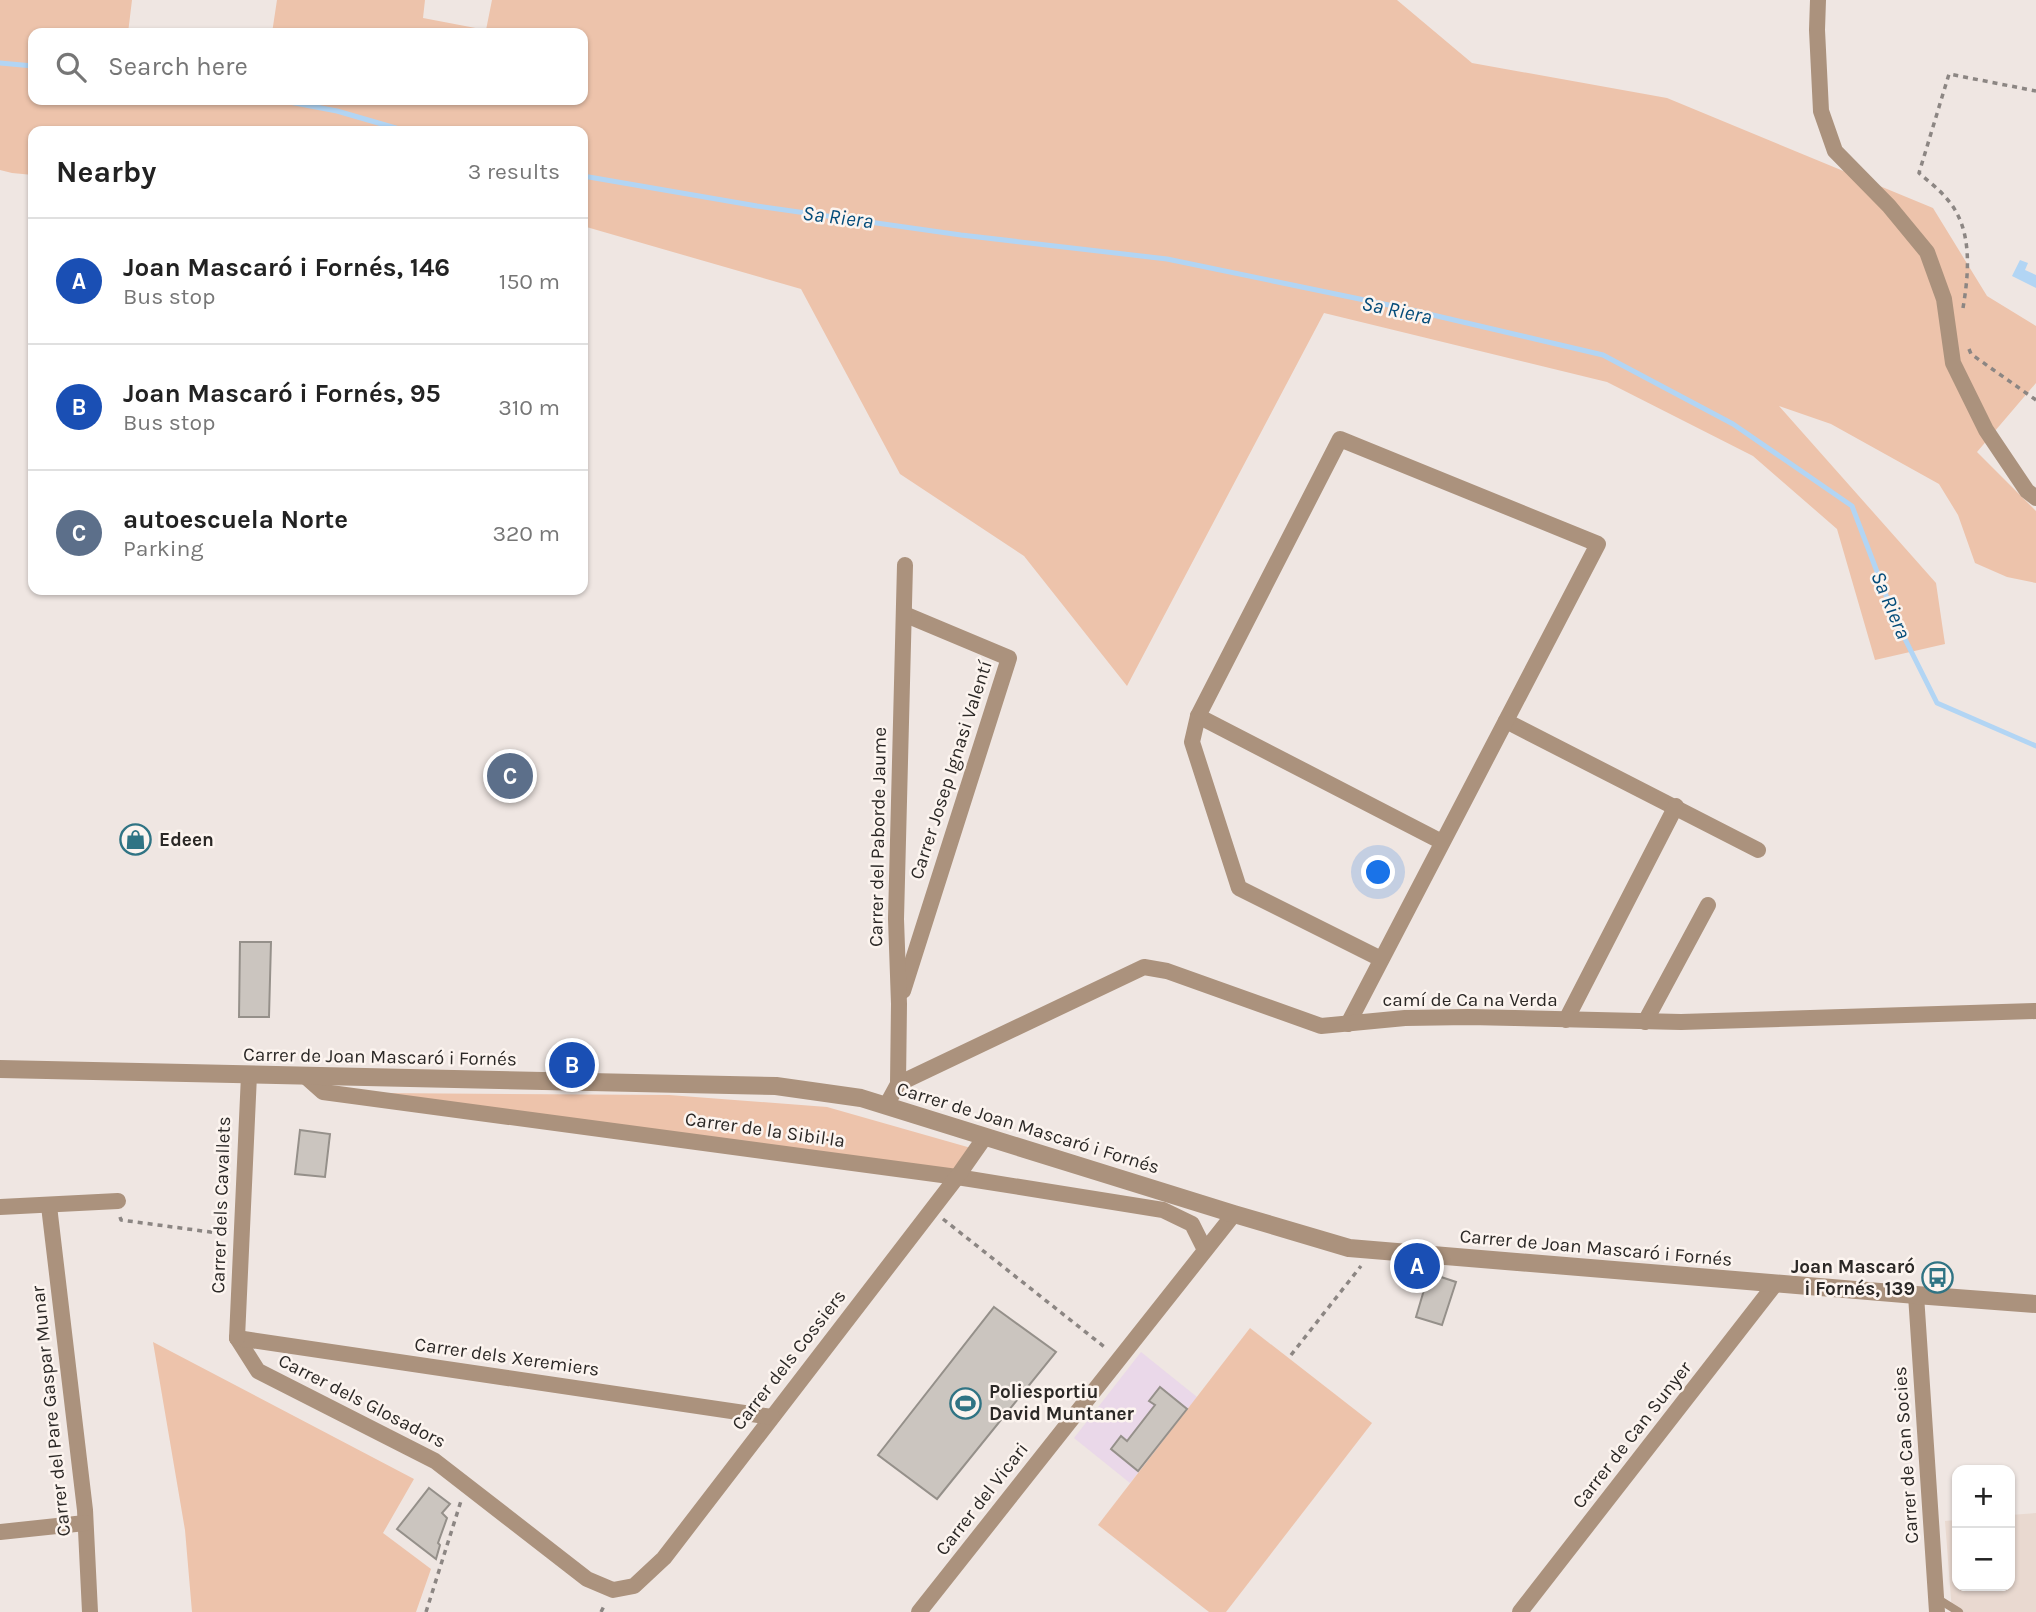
<!DOCTYPE html>
<meta charset="utf-8">
<style>
body{margin:0;font-family:Karla,sans-serif;background:#f6f6f6;color:#222}
.controls{position:absolute;right:21px;bottom:21px;display:grid;overflow:hidden;border-radius:14px;box-shadow:0 2px 5px #0004}
.controls button{width:63px;height:63px;display:grid;place-items:center;padding:0;border:0;border-bottom:2px solid #e0e0e0;background:#fff;color:#222;font:35px sans-serif}
.you{position:absolute;left:1379px;top:873px;width:24px;height:24px;margin:-18px;border:5px solid #fff;border-radius:50%;background:#1a73e8;box-shadow:0 0 0 10px #1a73e833}
.badge{display:grid;place-items:center;width:46px;height:46px;border-radius:50%;background:#1a73e8;color:#fff;font-size:23px;font-weight:700}
.pin{position:absolute;translate:-50% -50%;border:4px solid #fff;box-shadow:0 2px 7px #0006}
.list{margin:0;padding:0;list-style:none}
h2{display:flex;justify-content:space-between;align-items:center;height:91px;margin:0;padding:0 28px;font-size:30px}
h2 small{font-size:23px;font-weight:400;color:#767676}
.list li{display:grid;grid-template-columns:46px 1fr auto;gap:21px;align-items:center;box-sizing:border-box;height:126px;padding:0 28px;border-top:2px solid #e0e0e0}
.list b{display:block;font-size:26px;white-space:nowrap}
.list p{margin:0;font-size:23px;white-space:nowrap;color:#767676}
.list em{font-size:23px;font-style:normal;color:#767676}
.icon{flex:none;width:38px;height:38px;fill:none;stroke:currentColor;stroke-width:2;stroke-linecap:round;stroke-linejoin:round}
.map{position:relative;flex:none;width:2036px;height:1612px;overflow:hidden}
.search{position:absolute;background:#fff;box-shadow:0 2px 5px #0004;left:28px;top:28px;width:560px;height:77px;display:flex;align-items:center;gap:18px;box-sizing:border-box;padding:0 24px;border-radius:14px;color:#767676;font-size:26px}
.panel{position:absolute;background:#fff;box-shadow:0 2px 5px #0004;left:28px;top:126px;width:560px;height:469px;border-radius:14px}
.map>svg:first-child{display:block}
.built{fill:#e9d9d0}
.education{fill:#ead8e9}
.green{fill:#edc3ab}
.water{fill:#b2d5f4}
.lines{fill:none;stroke-linecap:round;stroke-linejoin:round}
.stream{stroke:#b2d5f4;stroke-width:5}
.building{fill:#cbc5bf;stroke:#95908a;stroke-width:2}
.path{stroke:#8c8683;stroke-width:3.5;stroke-dasharray:5 5;stroke-linecap:butt}
.service{stroke:#ab927d;stroke-width:8}
.minor{stroke:#ab927d;stroke-width:16}
.tertiary{stroke:#ab927d;stroke-width:18}
.labels{text-anchor:middle;dominant-baseline:central;stroke-width:5;stroke-linejoin:round;paint-order:stroke}
.street-label{font-size:19px;fill:#2b2826;stroke:#fcf4ef}
.poi-label{font-size:19px;font-weight:bold;fill:#2b2826;stroke:#fcf4ef;text-anchor:start}
.water-label{font-size:21px;font-style:italic;fill:#044c7a;stroke:#fcf4ef}
</style>
<div class="map">
<svg width="2036" height="1612" viewBox="0 0 2036 1612">
<rect width="100%" height="100%" fill="#efe6e2"/>
<polygon class="built" points="2036,1513 2036,1612 1952,1612 1945,1521 1957,1520 1957,1586 2010,1586 2010,1515"/>
<polygon class="education" points="1141,1352 1197,1397 1130,1483 1074,1438"/>
<g class="green">
<polygon points="0,0 132,0 128,33 33,33 33,100 583,100 583,33 272,33 277,0 425,0 423,18 486,30 492,0 1397,0 1472,63 1667,98 1933,208 1987,296 2036,326 2036,383 1977,452 2036,511 2036,583 2007,577 1975,563 1958,515 1939,484 1831,424 1779,406 1936,583 1945,644 1875,660 1837,529 1753,456 1607,382 1324,313 1127,686 1024,556 900,474 801,289 583,226 583,131 33,131 33,175 12,173 0,170"/>
<polygon points="378,1093 669,1095 827,1107 971,1148 953,1172"/>
<polygon points="1250,1328 1372,1423 1226,1612 1209,1612 1098,1525"/>
<polygon points="153,1342 414,1479 383,1533 431,1569 416,1612 192,1612 185,1530"/>
</g>
<polygon class="water" points="2020,260 2028,263 2025,270 2036,275 2036,288 2012,276"/>
<g class="lines">
<g class="stream">
<polyline points="0,63 33,66"/>
<polyline points="279,100 337,111 406,131"/>
<polyline points="583,176 757,206 961,235 1167,259 1403,308 1603,355 1733,424 1852,506 1895,619 1937,703 2036,746"/>
</g>
</g>
<g class="building">
<polygon points="240,942 271,942 269,1017 239,1017"/>
<polygon points="300,1130 330,1134 325,1177 295,1174"/>
<polygon points="1429,1273 1456,1282 1442,1325 1416,1317"/>
<polygon points="994,1307 1056,1352 937,1499 878,1455"/>
<polygon points="1160,1387 1187,1409 1138,1471 1111,1449 1121,1436 1127,1441 1155,1405 1149,1401"/>
<polygon points="429,1488 450,1504 442,1513 447,1518 438,1543 440,1545 436,1559 397,1529"/>
</g>
<g class="lines">
<g class="path">
<path d="M1963 308C1969 272 1973 228 1947 199 1939 189 1928 181 1919 173L1949 74 2036 91"/>
<polyline points="1969,349 1971,354 2036,400"/>
<polyline points="120,1217 121,1220 225,1234"/>
<polyline points="943,1219 1107,1349"/>
<polyline points="1291,1355 1361,1266"/>
<polyline points="426,1612 461,1501"/>
<polyline points="601,1612 605,1604"/>
</g>
<polyline class="service" points="1938,1599 1959,1612"/>
<g class="minor">
<polyline points="1818,0 1817,30 1821,111 1835,151 1889,206 1927,252 1944,299 1953,363 1986,430 2027,491 2036,498"/>
<polyline points="1198,716 1442,842"/>
<polyline points="1506,721 1758,850"/>
<polyline points="903,991 1009,658 904,614"/>
<polyline points="1566,1020 1676,806"/>
<polyline points="1645,1022 1708,905"/>
<polyline points="1348,1024 1598,544 1340,439 1198,716 1192,742 1239,888 1381,959"/>
<polyline points="305,1076 323,1092 957,1177 1163,1210 1192,1224 1205,1250"/>
<polyline points="898,1084 1144,967 1167,971 1321,1026 1405,1018 1469,1017 1681,1022 2036,1011"/>
<polyline points="886,1106 898,1084 899,1004 896,919 905,565"/>
<polyline points="49,1206 85,1510 90,1612"/>
<polyline points="0,1207 118,1201"/>
<polyline points="1916,1295 1937,1612"/>
<polyline points="237,1338 258,1371 435,1461 587,1579 613,1590 634,1586 664,1558 957,1177 985,1137"/>
<polyline points="237,1338 772,1417"/>
<polyline points="237,1338 249,1075"/>
<polyline points="0,1532 85,1523"/>
<polyline points="919,1612 1234,1214"/>
<polyline points="1520,1612 1776,1283"/>
</g>
<polyline class="tertiary" points="0,1069 776,1086 861,1098 1234,1214 1349,1248 1916,1295 2036,1304"/>
</g>
<defs>
<symbol id="shop-ring" viewBox="-11 -11 22 22"><circle r="9.5" fill="#fcf4ef" stroke="#307484" stroke-width="1.5"/><path d="M-5-2.5h2.3a2.7 3.5 0 0 1 5.4 0H5L5.5 6h-11ZM-1.5-2.5h3a1.5 2.3 0 0 0-3 0Z" fill="#307484"/></symbol>
<symbol id="bus-ring" viewBox="-11 -11 22 22"><circle r="9.5" fill="#fcf4ef" stroke="#307484" stroke-width="1.5"/><path d="M-5-6H5V4H4V6H2V4H-2V6H-4V4H-5ZM-3.5-4V0h7V-4ZM-3.5 1.2v1.5H-2V1.2ZM2 1.2v1.5H3.5V1.2Z" fill="#307484"/></symbol>
<symbol id="stadium-ring" viewBox="-11 -11 22 22"><circle r="9.5" fill="#fcf4ef" stroke="#307484" stroke-width="1.5"/><path d="M0-5a6.5 5 0 1 0 0 10a6.5 5 0 1 0 0-10ZM-3.5-1.8h7v3.6h-7Z" fill="#307484"/></symbol>
</defs>
<g fill-rule="evenodd">
<use href="#shop-ring" x="118" y="822" width="35" height="35"/>
<use href="#bus-ring" x="1920" y="1260" width="35" height="35"/>
<use href="#stadium-ring" x="948" y="1386" width="35" height="35"/>
</g>
<g class="labels">
<g class="street-label">
<text transform="translate(951 770) rotate(-72)">Carrer Josep Ignasi Valentí</text>
<text transform="translate(878 837) rotate(-89)">Carrer del Paborde Jaume</text>
<text x="1470" y="1000">camí de Ca na Verda</text>
<text transform="translate(380 1057) rotate(1)">Carrer de Joan Mascaró i Fornés</text>
<text transform="translate(1028 1128) rotate(17)">Carrer de Joan Mascaró i Fornés</text>
<text transform="translate(765 1130) rotate(8)">Carrer de la Sibil·la</text>
<text transform="translate(221 1205) rotate(-88)">Carrer dels Cavallets</text>
<text transform="translate(1596 1248) rotate(5)">Carrer de Joan Mascaró i Fornés</text>
<text transform="translate(507 1357) rotate(8)">Carrer dels Xeremiers</text>
<text transform="translate(789 1360) rotate(-52)">Carrer dels Cossiers</text>
<text transform="translate(362 1401) rotate(27)">Carrer dels Glosadors</text>
<text transform="translate(51 1411) rotate(-96)">Carrer del Pare Gaspar Munar</text>
<text transform="translate(1632 1435) rotate(-52)">Carrer de Can Sunyer</text>
<text transform="translate(1906 1455) rotate(-94)">Carrer de Can Socies</text>
<text transform="translate(982 1499) rotate(-52)">Carrer del Vicari</text>
</g>
<g class="poi-label">
<text x="159" y="840">Edeen</text>
<text x="1915" y="1267" text-anchor="end">Joan Mascaró<tspan x="1915" dy="22">i Fornés, 139</tspan></text>
<text x="989" y="1392">Poliesportiu<tspan x="989" dy="22">David Muntaner</tspan></text>
</g>
<g class="water-label">
<text transform="translate(838 217) rotate(7)">Sa Riera</text>
<text transform="translate(1397 310) rotate(12)">Sa Riera</text>
<text transform="translate(1891 605) rotate(67)">Sa Riera</text>
</g>
</g>
</svg>
<div class="controls">
<button>+</button>
<button>−</button>
</div>
<div class="you"></div>
<div class="pin badge" style="left:1417px;top:1266px;background:#1a4fb4">A</div>
<div class="pin badge" style="left:572px;top:1065px;background:#1a4fb4">B</div>
<div class="pin badge" style="left:510px;top:776px;background:#5c6f8a">C</div>
<div class="search"><svg class="icon" aria-label="search" viewBox="0 0 24 24"><circle cx="10" cy="10" r="6"/><path d="M15 15l6 6"/></svg>Search here</div>
<section class="panel">
<h2>Nearby<small>3 results</small></h2>
<ul class="list">
<li><span class="badge" style="background:#1a4fb4">A</span><div><b>Joan Mascaró i Fornés, 146</b><p>Bus stop</p></div><em>150 m</em></li>
<li><span class="badge" style="background:#1a4fb4">B</span><div><b>Joan Mascaró i Fornés, 95</b><p>Bus stop</p></div><em>310 m</em></li>
<li><span class="badge" style="background:#5c6f8a">C</span><div><b>autoescuela Norte</b><p>Parking</p></div><em>320 m</em></li>
</ul>
</section>
</div>
